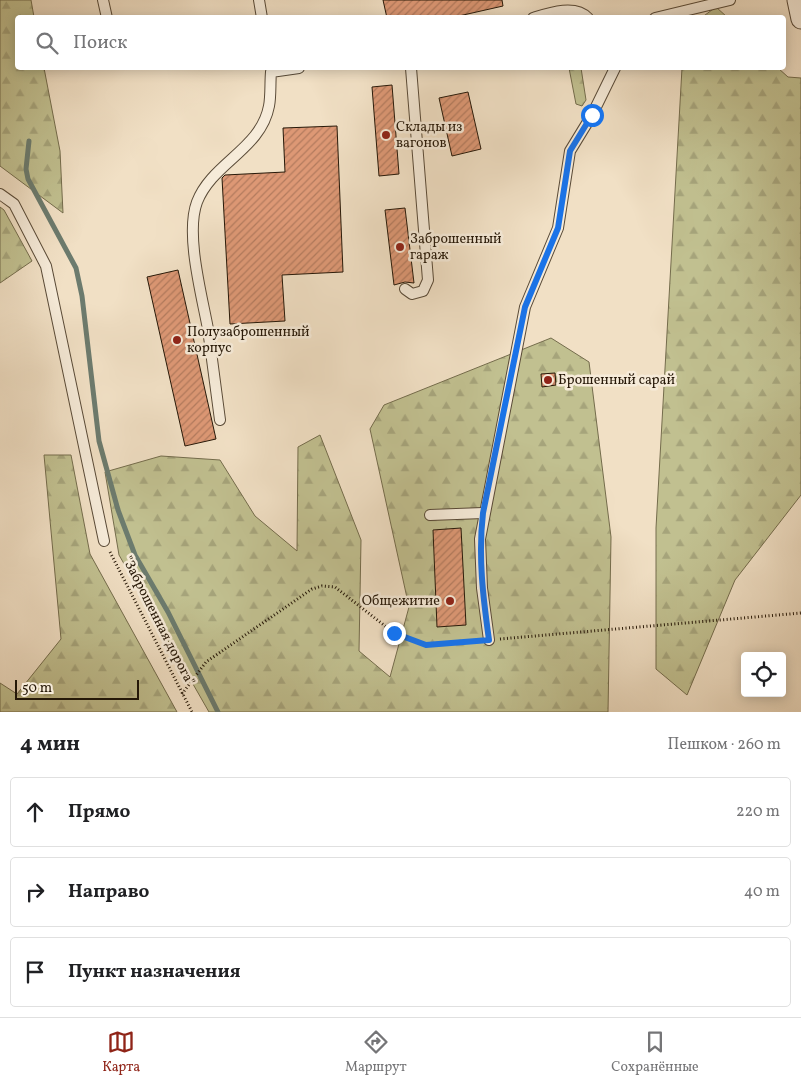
<!DOCTYPE html>
<html lang="ru">
<meta charset="utf-8">
<style>
body{margin:0;font-family:Vollkorn,serif;background:#f6f6f6;color:#202124}
.controls{position:absolute;right:15px;bottom:15px;display:grid;overflow:hidden;border-radius:5px;box-shadow:0 2px 12px #0003}
.controls button{width:45px;height:45px;display:grid;place-items:center;padding:0;border:0;border-bottom:1px solid #e0e0e0;background:#fff;color:#202124;font:25px sans-serif}
.scale{position:absolute;left:15px;bottom:12px;width:124px;box-sizing:border-box;padding-left:5px;border:2px solid #261808;border-top:0;font-size:14px;line-height:18px;white-space:nowrap;color:#261808;-webkit-text-stroke:4px #f6ebd9;paint-order:stroke}
.stop{position:absolute;width:15px;height:15px;margin:-11px;border:4px solid #1a73e8;border-radius:50%;background:#fff}
.stop.end{background:#1a73e8;border-color:#fff;box-shadow:0 1px 5px #0008}
.list{margin:0;padding:0;list-style:none}
h2{display:flex;justify-content:space-between;align-items:center;height:65px;margin:0;padding:0 20px;font-size:21px}
h2 small{font-size:16px;font-weight:400;color:#757577}
.list li{display:grid;grid-template-columns:32px 1fr auto;gap:15px;align-items:center;box-sizing:border-box;height:70px;margin:0 10px 10px;padding:0 10px;border:1px solid #e0e0e0;border-radius:5px}
.list b{display:block;font-size:19px;white-space:nowrap}
.list em{font-size:16px;font-style:normal;color:#757577}
.icon{flex:none;width:28px;height:28px;fill:none;stroke:currentColor;stroke-width:2;stroke-linecap:round;stroke-linejoin:round}
.map{position:relative;flex:none;width:801px;height:712px;overflow:hidden}
.search{position:absolute;background:#fff;box-shadow:0 2px 12px #0003;left:15px;right:15px;top:15px;height:55px;display:flex;align-items:center;gap:12px;box-sizing:border-box;padding:0 18px;border-radius:5px;color:#757577;font-size:19px}
.sheet{height:305px;background:#fff}
nav{display:flex;justify-content:space-around;align-items:center;box-sizing:border-box;height:70px;border-top:1px solid #e0e0e0;background:#fff;font-size:14px;color:#757577}
nav a{display:grid;justify-items:center;gap:2px}
nav .on{color:#8f2418}
.map>svg:first-child{display:block}
.forest{fill:url(#forest-firs);stroke:#746c4c}
.lines{fill:none;stroke-linecap:round;stroke-linejoin:round}
.stream{stroke:#6c7b6e;stroke-width:5}
.building{fill:url(#building-hatch);stroke:#261808}
.lane-casing{stroke:#594a37;stroke-width:12}
.street-casing{stroke:#594a37;stroke-width:21}
.path{stroke:#261808;stroke-width:3;stroke-dasharray:1 2.5;stroke-linecap:butt}
.lane{stroke:#f6ebd9;stroke-width:10}
.street{stroke:#f6ebd9;stroke-width:19}
.route{stroke:#1a73e8;stroke-width:6}
.poi-dot{fill:#8f2418;stroke:#f6ebd9;stroke-width:2}
.labels{text-anchor:middle;dominant-baseline:central;stroke-width:5;stroke-linejoin:round;paint-order:stroke}
.poi-label{font-size:14px;fill:#261808;stroke:#f6ebd9;text-anchor:start}
.street-label{font-size:14px;fill:#261808;stroke:#f6ebd9}
</style>
<div class="map">
<svg width="801" height="712" viewBox="0 0 801 712">
<defs>
<pattern id="forest-firs" width="22" height="20" patternUnits="userSpaceOnUse" patternTransform="scale(1.25)"><rect width="22" height="20" fill="#c1c090"/><path d="M5 1l3.5 6h-7zM16 11l3.5 6h-7z" fill="#a6a47b"/></pattern>
<pattern id="building-hatch" width="6" height="6" patternUnits="userSpaceOnUse" patternTransform="scale(1.25)"><rect width="6" height="6" fill="#dd9875"/><path d="M-1 1l2-2M0 6l6-6M5 7l2-2" fill="none" stroke="#b37b5e"/></pattern>
</defs>
<rect width="100%" height="100%" fill="#f1e0c5"/>
<filter id="stains"><feTurbulence type="fractalNoise" baseFrequency=".004" numOctaves="4"/><feColorMatrix values="0 0 0 0 .2 0 0 0 0 .09 0 0 0 0 .02 0 0 0 .5 -.17"/></filter>
<radialGradient id="worn" r=".72"><stop offset=".6" stop-color="#630" stop-opacity="0"/><stop offset="1" stop-color="#630" stop-opacity=".3"/></radialGradient>
<g class="forest">
<polygon points="0,0 31,0 34,17 18,18 18,68 44,68 60,151 63,213 0,166"/>
<polygon points="716,7 727,17 701,18"/>
<polygon points="569,68 581,68 586,100 582,106 576,104"/>
<polygon points="682,68 778,68 788,77 801,78 801,495 735,580 687,695 656,669 656,528"/>
<polygon points="0,207 4,210 32,261 0,283"/>
<polygon points="551,338 589,362 611,537 608,712 209,712 119,555 105,472 161,456 220,460 255,516 297,551 298,447 320,435 361,540 359,651 390,677 409,607 370,429 384,405"/>
<polygon points="44,455 71,455 90,554 177,712 0,712 0,683 17,694 61,639"/>
</g>
<g class="lines">
<polyline class="stream" points="29,141 26,169 28,179 76,268 82,296 99,441 118,510 135,555 168,612 218,712"/>
</g>
<g class="building">
<polygon points="383,0 502,0 503,6 450,18 387,18"/>
<polygon points="392,85 399,174 379,176 372,87"/>
<polygon points="468,92 481,149 452,156 439,98"/>
<polygon points="337,126 343,272 282,275 285,321 230,324 222,178 225,175 285,172 283,128"/>
<polygon points="405,208 414,283 405,282 394,285 385,210"/>
<polygon points="178,270 216,439 185,446 147,277"/>
<polygon points="555,373 556,385 542,387 541,374"/>
<polygon points="461,528 466,625 437,627 433,530"/>
</g>
<g class="lines">
<defs>
<g id="lane">
<polyline points="103,0 107,18"/>
<polyline points="259,0 262,18"/>
<path d="M533 18C549 13 575 4 588 18"/>
<polyline points="655,18 730,0"/>
<polyline points="0,194 14,204 46,266 104,541"/>
<polyline points="405,289 412,294 423,291 428,280 411,68"/>
<path d="M220 420C216 390 212 359 208 329 202 296 185 234 197 202 212 163 261 149 269 106 271 96 270 83 271 72L299 68"/>
<polyline points="430,515 483,513"/>
<polyline points="489,640 482,588 480,539 525,307 558,228 570,151 592,115 615,68"/>
</g>
<polyline id="street" points="797,0 801,19"/>
</defs>
<use href="#lane" class="lane-casing"/>
<use href="#street" class="street-casing"/>
<g class="path">
<polyline points="110,552 192,712"/>
<polyline points="500,639 801,613"/>
<polyline points="182,694 206,662 312,589 322,586 335,587 394,633 426,645 477,641"/>
</g>
<use href="#lane" class="lane"/>
<use href="#street" class="street"/>
</g>
<g class="lines">
<path class="route" d="M394 633 426 645 489 640C483 597 478 556 483 513L525 307 558 228 570 151 592 115"/>
</g>
<g class="poi-dot">
<circle cx="386" cy="135" r="5"/>
<circle cx="400" cy="247" r="5"/>
<circle cx="177" cy="340" r="5"/>
<circle cx="548" cy="380" r="5"/>
<circle cx="450" cy="601" r="5"/>
</g>
<g class="labels">
<g class="poi-label">
<text x="396" y="127">Склады из<tspan x="396" dy="16">вагонов</tspan></text>
<text x="410" y="239">Заброшенный<tspan x="410" dy="16">гараж</tspan></text>
<text x="187" y="332">Полузаброшенный<tspan x="187" dy="16">корпус</tspan></text>
<text x="558" y="380">Брошенный сарай</text>
<text x="440" y="601" text-anchor="end">Общежитие</text>
</g>
<g class="street-label">
<text transform="translate(158 621) rotate(63)">"Заброшенная дорога"</text>
</g>
</g>
<rect width="100%" height="100%" filter="url(#stains)"/>
<rect width="100%" height="100%" fill="url(#worn)"/>
</svg>
<div class="controls">
<button><svg class="icon" aria-label="locate" viewBox="0 0 24 24"><circle cx="12" cy="12" r="6"/><path d="M12 2v4M12 18v4M2 12h4M18 12h4"/></svg></button>
</div>
<div class="scale">50 m</div>
<div class="stop" style="left:592px;top:115px"></div>
<div class="stop end" style="left:394px;top:633px"></div>
<div class="search"><svg class="icon" aria-label="search" viewBox="0 0 24 24"><circle cx="10" cy="10" r="6"/><path d="M15 15l6 6"/></svg>Поиск</div>
</div>
<section class="sheet">
<h2>4 мин<small>Пешком · 260 m</small></h2>
<ul class="list">
<li><svg class="icon" aria-label="ahead" viewBox="0 0 24 24"><path d="M12 20V5M6 11l6-6 6 6"/></svg><div><b>Прямо</b></div><em>220 m</em></li>
<li><svg class="icon" aria-label="right" viewBox="0 0 24 24"><path d="M7 20v-9h11M14 6l5 5-5 5"/></svg><div><b>Направо</b></div><em>40 m</em></li>
<li><svg class="icon" aria-label="arrive" viewBox="0 0 24 24"><path d="M6 21V4h12l-3 4 3 4H6"/></svg><div><b>Пункт назначения</b></div></li>
</ul>
</section>
<nav>
<a class="on"><svg class="icon" aria-label="map" viewBox="0 0 24 24"><path d="M3 6l6-2 6 2 6-2v14l-6 2-6-2-6 2zM9 4v14M15 6v14"/></svg>Карта</a>
<a><svg class="icon" aria-label="directions" viewBox="0 0 24 24"><path d="M12 3l9 9-9 9-9-9zM9 14v-3h6M13 9l2 2-2 2"/></svg>Маршрут</a>
<a><svg class="icon" aria-label="saved" viewBox="0 0 24 24"><path d="M7 4h10v16l-5-4-5 4z"/></svg>Сохранённые</a>
</nav>
